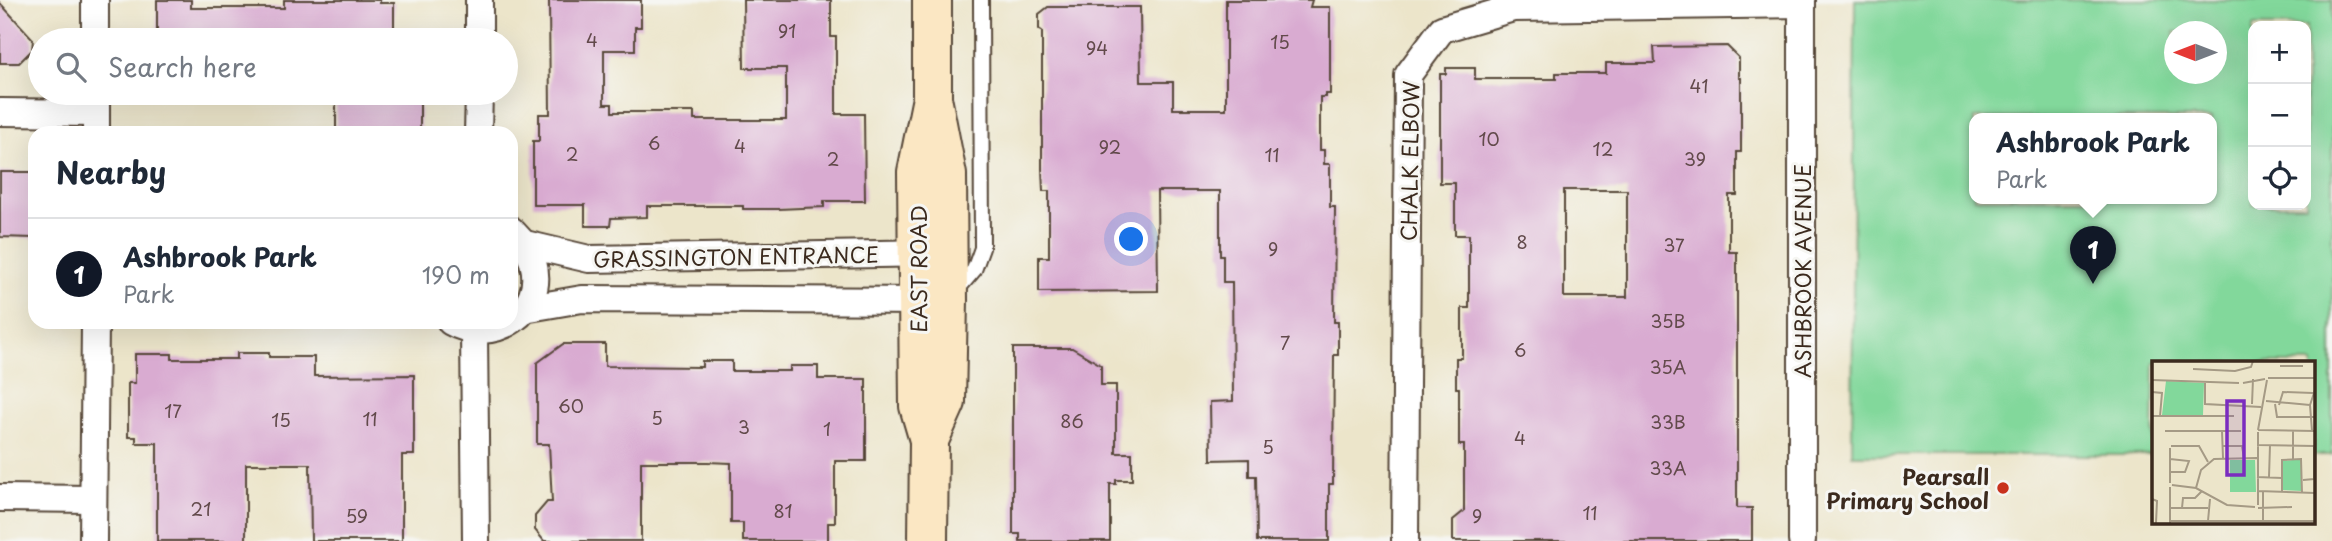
<!DOCTYPE html>
<meta charset="utf-8">
<style>
body{margin:0;font-family:"Playpen Sans",sans-serif;background:#f2f2f3;color:#1f2937}
.controls{position:absolute;right:21px;top:21px;display:grid;overflow:hidden;border-radius:14px;box-shadow:0 7px 28px #0002}
.controls button{width:63px;height:63px;display:grid;place-items:center;padding:0;border:0;border-bottom:2px solid #e0e1e3;background:#fff;color:#1f2937;font:35px sans-serif}
.compass{position:absolute;left:2164px;top:21px;width:63px;height:63px;border-radius:50%;background:#fff;box-shadow:0 7px 28px #0002;rotate:270deg}
.you{position:absolute;left:1132px;top:240px;width:24px;height:24px;margin:-18px;border:5px solid #fff;border-radius:50%;background:#1a73e8;box-shadow:0 0 0 10px #1a73e833}
.badge{display:grid;place-items:center;width:46px;height:46px;border-radius:50%;background:#111827;color:#fff;font-size:23px;font-weight:700}
.pin{position:absolute;translate:-50% -58px;filter:drop-shadow(0 2px 4px #0008)}
.pin::after{content:'';position:absolute;top:37px;width:24px;height:21px;background:inherit;clip-path:polygon(0 0,100% 0,50% 100%)}
.popup{position:absolute;left:1969px;top:113px;width:248px;height:91px;box-sizing:border-box;display:grid;place-content:center;border-radius:14px;background:#fff;filter:drop-shadow(0 2px 5px #0005);font-size:23px;white-space:nowrap;color:#747a83}
.popup b{font-size:26px;color:#1f2937}
.popup::after{content:'';position:absolute;left:50%;top:100%;margin-left:-14px;border:14px solid transparent;border-top-color:#fff}
.list{margin:0;padding:0;list-style:none}
h2{display:flex;justify-content:space-between;align-items:center;height:91px;margin:0;padding:0 28px;font-size:30px}
h2 small{font-size:23px;font-weight:400;color:#747a83}
.list li{display:grid;grid-template-columns:46px 1fr auto;gap:21px;align-items:center;box-sizing:border-box;height:112px;padding:0 28px;border-top:2px solid #e0e1e3}
.list b{display:block;font-size:26px;white-space:nowrap}
.list p{margin:0;font-size:23px;white-space:nowrap;color:#747a83}
.list em{font-size:23px;font-style:normal;color:#747a83}
.icon{flex:none;width:38px;height:38px;fill:none;stroke:currentColor;stroke-width:2;stroke-linecap:round;stroke-linejoin:round}
.map{position:relative;flex:none;width:2332px;height:541px;overflow:hidden}
.search{position:absolute;background:#fff;box-shadow:0 7px 28px #0002;left:28px;top:28px;width:490px;height:77px;display:flex;align-items:center;gap:18px;box-sizing:border-box;padding:0 24px;border-radius:38px;color:#747a83;font-size:26px}
.panel{position:absolute;background:#fff;box-shadow:0 7px 28px #0002;left:28px;top:126px;width:490px;height:203px;border-radius:21px}
.map>svg:first-child{display:block}
.green{fill:#82d89b;stroke:#5e815c;stroke-width:2;fill-rule:evenodd}
.building{fill:#d9abd1;fill-rule:evenodd}
.lines{fill:none;stroke-linecap:round;stroke-linejoin:round}
.lane-casing{stroke:#564638;stroke-width:18}
.street-casing{stroke:#564638;stroke-width:30}
.secondary-casing{stroke:#564638;stroke-width:42}
.lane{stroke:#fff;stroke-width:14}
.street{stroke:#fff;stroke-width:26}
.secondary{stroke:#fbe7c3;stroke-width:38}
.poi-dot{fill:#c8321e;stroke:#f6f6f2;stroke-width:2.5}
.labels{text-anchor:middle;dominant-baseline:central;stroke-width:6;stroke-linejoin:round;paint-order:stroke}
.number-label{font-size:18px;fill:#624a4b}
.street-label{font-size:21px;fill:#3b2a1e;stroke:#f6f6f2}
.poi-label{font-size:21px;font-weight:bold;fill:#3b2a1e;stroke:#f6f6f2;text-anchor:end}
.inset-road{fill:none;stroke:#a59a85;stroke-width:2}
.view{fill:#7b2cbf;fill-opacity:0.15;stroke:#7b2cbf;stroke-width:3.5}
.inset-edge{fill:none;stroke:#3b2a1e;stroke-width:3.5}
</style>
<div class="map">
<svg width="2332" height="541" viewBox="0 0 2332 541">
<rect width="100%" height="100%" fill="#f6f6f2"/>
<filter id="ink" filterUnits="userSpaceOnUse"><feTurbulence type="fractalNoise" baseFrequency=".0143" numOctaves="2"/><feDisplacementMap in="SourceGraphic" scale="14" xChannelSelector="R" yChannelSelector="G"/><feConvolveMatrix kernelMatrix="1 2 1 2 8 2 1 2 1" color-interpolation-filters="sRGB"/></filter>
<filter id="wash" filterUnits="userSpaceOnUse"><feTurbulence type="fractalNoise" baseFrequency=".00686" numOctaves="4" result="noise"/><feDisplacementMap in="SourceGraphic" scale="28" xChannelSelector="R" yChannelSelector="G"/><feGaussianBlur stdDeviation="1.57" result="paint"/><feColorMatrix in="noise" values="0 0 0 0 0 0 0 0 0 0 0 0 0 0 0 0 0 1.4 0 .05"/><feComposite in="paint" operator="in"/></filter>
<g filter="url(#wash)">
<rect width="100%" height="100%" fill="#ece5ca"/>
<path class="green" d="M1855 0H2332V455H2313V363H2154L2153 455H1852ZM2253 26H2306V205H2253ZM2174 32H2216V74H2174ZM1974 118H2212V198H1974Z"/>
<g id="blocks">
<g class="building">
<polygon points="157,0 191,0 191,8 284,8 284,0 380,0 380,3 394,3 394,40 157,40"/>
<polygon points="549,0 641,0 641,27 635,27 635,50 604,50 604,104 612,104 612,112 694,112 694,120 786,120 786,68 744,68 743,0 831,0 831,37 836,37 836,114 864,114 865,201 824,201 824,207 778,209 743,209 743,206 647,206 647,217 611,218 610,226 585,226 585,205 533,205 533,141 539,141 539,114 550,114"/>
<polygon points="1226,0 1312,0 1310,7 1330,7 1330,94 1326,94 1326,97 1320,97 1320,150 1324,150 1324,164 1330,164 1330,207 1335,207 1334,322 1338,322 1338,355 1334,355 1333,484 1329,484 1329,541 1257,541 1256,476 1249,476 1249,459 1211,460 1210,402 1233,401 1232,282 1223,282 1223,255 1220,255 1220,191 1157,191 1158,291 1039,292 1039,257 1049,257 1049,191 1043,191 1042,169 1042,31 1039,29 1039,14 1048,7 1140,7 1141,82 1173,82 1173,109 1226,109"/>
<polygon points="0,3 33,39 32,50 19,63 0,63"/>
<path d="M1727 46 1739 58V78H1741V152H1737V195H1729V252H1737V508H1752V541H1453V520L1464 511V445H1459V388H1456V358H1462V308H1469V235H1455V183H1440V74H1446V68H1475V79H1556V73H1606V63H1655L1654 47ZM1564 190H1627V297H1564Z"/>
<rect x="336" y="101" width="84" height="32"/>
<polygon points="0,172 34,172 34,238 0,237"/>
<polygon points="563,344 605,344 605,366 702,367 702,361 732,361 732,371 790,371 790,366 818,366 818,379 866,379 866,461 835,461 835,523 828,523 828,541 743,541 743,523 731,523 731,463 707,462 641,462 641,541 544,541 535,530 535,516 547,502 552,502 549,444 537,444 537,363"/>
<polygon points="1013,348 1072,348 1101,365 1101,385 1116,385 1116,453 1132,453 1132,480 1116,480 1116,484 1110,484 1110,541 1020,541 1020,534 1013,534"/>
<polygon points="237,353 269,353 269,357 314,357 314,376 414,375 414,455 402,455 402,541 311,541 310,464 246,464 246,541 157,541 157,443 136,443 136,437 128,437 128,383 135,383 135,354 172,354 172,359 237,359"/>
</g>
</g>
</g>
<g filter="url(#ink)">
<use href="#blocks" fill-opacity="0" stroke="#564638" stroke-width="2"/>
<g class="lines">
<defs>
<polyline id="lane" points="956,291 974,270 982,248 981,0"/>
<g id="street">
<polyline points="95,0 95,40"/>
<polyline points="1802,0 1802,541"/>
<polyline points="479,40 479,0"/>
<polyline points="96,93 96,133"/>
<polyline points="0,112 96,113"/>
<polyline points="478,133 479,93"/>
<polyline points="525,244 589,259 934,253"/>
<polyline points="524,309 582,299 932,301"/>
<path d="M451 322C493 346 547 312 533 262 529 249 520 239 511 230"/>
<polyline points="474,331 476,541"/>
<polyline points="0,498 93,499"/>
<polyline points="93,541 95,322"/>
<polyline points="1405,541 1408,75 1442,29 1513,8 1802,4"/>
</g>
<g id="secondary">
<polyline points="930,438 946,402 948,300 947,175 932,98 932,0"/>
<polyline points="928,541 929,440 919,406 917,172 932,98"/>
</g>
</defs>
<use href="#lane" class="lane-casing"/>
<use href="#street" class="street-casing"/>
<use href="#secondary" class="secondary-casing"/>
<use href="#lane" class="lane"/>
<use href="#street" class="street"/>
<use href="#secondary" class="secondary"/>
</g>
</g>
<circle class="poi-dot" cx="2003" cy="488" r="7"/>
<g class="labels">
<g class="number-label">
<text x="787" y="30">91</text>
<text x="592" y="39">4</text>
<text x="1280" y="41">15</text>
<text x="1097" y="47">94</text>
<text x="1699" y="85">41</text>
<text x="1489" y="138">10</text>
<text x="654" y="142">6</text>
<text x="740" y="145">4</text>
<text x="1110" y="146">92</text>
<text x="1603" y="148">12</text>
<text x="572" y="153">2</text>
<text x="1272" y="154">11</text>
<text x="833" y="158">2</text>
<text x="1695" y="158">39</text>
<text x="1522" y="241">8</text>
<text x="1674" y="244">37</text>
<text x="1273" y="248">9</text>
<text x="1668" y="320">35B</text>
<text x="1285" y="342">7</text>
<text x="1520" y="349">6</text>
<text x="1668" y="366">35A</text>
<text x="571" y="405">60</text>
<text x="173" y="410">17</text>
<text x="657" y="417">5</text>
<text x="370" y="418">11</text>
<text x="281" y="419">15</text>
<text x="1072" y="420">86</text>
<text x="1668" y="421">33B</text>
<text x="744" y="426">3</text>
<text x="827" y="428">1</text>
<text x="1520" y="437">4</text>
<text x="1268" y="446">5</text>
<text x="1668" y="467">33A</text>
<text x="201" y="508">21</text>
<text x="783" y="510">81</text>
<text x="1590" y="512">11</text>
<text x="357" y="515">59</text>
<text x="1477" y="515">9</text>
</g>
<g class="street-label">
<text transform="translate(1409 161) rotate(-89)">CHALK ELBOW</text>
<text transform="translate(736 256) rotate(-1)">GRASSINGTON ENTRANCE</text>
<text transform="translate(918 269) rotate(-90)">EAST ROAD</text>
<text transform="translate(1802 271) rotate(-90)">ASHBROOK AVENUE</text>
</g>
<g class="poi-label">
<text x="1989" y="476">Pearsall<tspan x="1989" dy="24">Primary School</tspan></text>
</g>
</g>
<g transform="translate(2152 361)">
<rect width="163" height="163" fill="#ece5ca"/>
<path d="M14 20 52 22 51 54H10ZM149 98 150 130 131 129V100ZM78 99H103L104 131H78Z" fill="#82d89b"/>
<path class="inset-road" d="M128 5H151M41 8 83 10 99 6 101 0M116 17H163M0 19 87 22M53 21V43L109 46M91 22 113 18M0 31 10 32 8 55M114 40 158 44M100 43 101 18M123 43 125 56H163M127 44 131 31 161 32M0 55H82M106 69 163 70M106 69 115 19M13 70H89M70 70 71 97M141 70V98M160 70 158 44 163 29M106 71V144M105 84 162 85V118L151 119M19 85H47L56 101M71 85H90L92 97M17 111H33L37 100 18 98M105 116 130 117M117 116 118 84M18 122V87M20 124 44 127 75 144 103 146M18 126V162M44 127 49 109 62 98 105 97M106 130 163 132M130 131V99L149 98 150 132M0 138 5 140 4 162M18 147H56M30 147 31 137H43L50 130M106 147 140 146M18 160H163M56 160 58 138M111 160V130"/>
<path class="view" d="M75 40H92V114H75Z"/>
<rect width="163" height="163" class="inset-edge"/>
</g>
</svg>
<div class="controls">
<button>+</button>
<button>−</button>
<button><svg class="icon" aria-label="locate" viewBox="0 0 24 24"><circle cx="12" cy="12" r="6"/><path d="M12 2v4M12 18v4M2 12h4M18 12h4"/></svg></button>
</div>
<svg class="compass" viewBox="-18 -18 36 36"><path d="M0-13l5 13h-10z" fill="#e53935"/><path d="M0 13l5-13h-10z" fill="#747a83"/></svg>
<div class="you"></div>
<div class="pin badge" style="left:2093px;top:284px">1</div>
<div class="popup"><b>Ashbrook Park</b>Park</div>
<div class="search"><svg class="icon" aria-label="search" viewBox="0 0 24 24"><circle cx="10" cy="10" r="6"/><path d="M15 15l6 6"/></svg>Search here</div>
<section class="panel">
<h2>Nearby<small></small></h2>
<ul class="list">
<li><span class="badge">1</span><div><b>Ashbrook Park</b><p>Park</p></div><em>190 m</em></li>
</ul>
</section>
</div>
